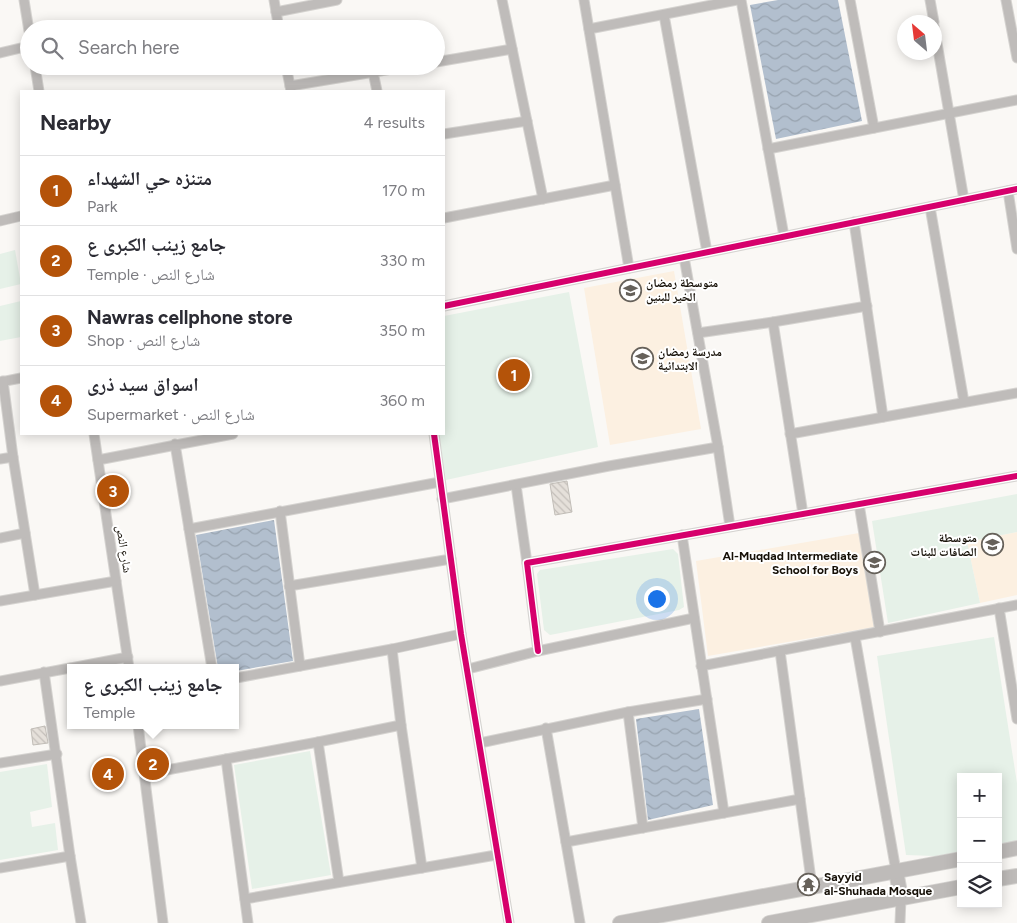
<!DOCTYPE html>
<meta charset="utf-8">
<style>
body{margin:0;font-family:Figtree,"Noto Naskh Arabic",sans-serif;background:#f7f7f7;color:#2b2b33}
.controls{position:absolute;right:15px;bottom:15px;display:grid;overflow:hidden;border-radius:0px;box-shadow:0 2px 12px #0003}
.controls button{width:45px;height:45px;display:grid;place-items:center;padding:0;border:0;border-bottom:1px solid #e1e1e2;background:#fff;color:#2b2b33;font:25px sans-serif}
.compass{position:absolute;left:897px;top:15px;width:45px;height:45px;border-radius:50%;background:#fff;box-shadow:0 2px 12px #0003;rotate:332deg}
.you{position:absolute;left:656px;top:598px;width:18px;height:18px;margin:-12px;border:4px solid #fff;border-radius:50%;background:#1a73e8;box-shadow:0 0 0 8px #1a73e833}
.badge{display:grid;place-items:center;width:32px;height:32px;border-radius:50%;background:#b45309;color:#fff;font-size:16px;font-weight:700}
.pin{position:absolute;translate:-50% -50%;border:2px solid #fff;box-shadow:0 1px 5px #0006}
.popup{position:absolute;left:67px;top:664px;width:172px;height:65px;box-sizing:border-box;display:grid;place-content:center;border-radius:0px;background:#fff;filter:drop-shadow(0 1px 4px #0005);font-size:16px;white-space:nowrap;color:#7c7c81}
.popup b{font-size:19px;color:#2b2b33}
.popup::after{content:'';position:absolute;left:50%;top:100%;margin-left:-10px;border:10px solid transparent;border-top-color:#fff}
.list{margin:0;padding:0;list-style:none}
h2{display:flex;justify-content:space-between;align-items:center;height:65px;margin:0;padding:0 20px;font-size:21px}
h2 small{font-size:16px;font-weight:400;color:#7c7c81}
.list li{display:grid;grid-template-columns:32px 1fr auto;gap:15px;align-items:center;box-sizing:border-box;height:70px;padding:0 20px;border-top:1px solid #e1e1e2}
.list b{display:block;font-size:19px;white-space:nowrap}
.list p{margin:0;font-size:16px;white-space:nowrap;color:#7c7c81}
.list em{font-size:16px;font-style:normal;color:#7c7c81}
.icon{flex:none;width:28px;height:28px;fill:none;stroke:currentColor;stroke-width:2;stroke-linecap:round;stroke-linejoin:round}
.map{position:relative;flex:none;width:1017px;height:923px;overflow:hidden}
.search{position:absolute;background:#fff;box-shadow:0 2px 12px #0003;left:20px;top:20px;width:425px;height:55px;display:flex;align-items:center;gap:12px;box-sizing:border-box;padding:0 18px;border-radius:28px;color:#7c7c81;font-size:19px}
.panel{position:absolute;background:#fff;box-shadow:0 2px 12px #0003;left:20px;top:90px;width:425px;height:345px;border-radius:0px}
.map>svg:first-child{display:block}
.built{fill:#fcf0e1}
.green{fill:#e6f1e8}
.water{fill:url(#water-waves)}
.building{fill:url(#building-back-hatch);stroke:#c1bdb7}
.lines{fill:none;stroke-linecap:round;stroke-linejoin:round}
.street-casing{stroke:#d5d3d0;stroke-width:11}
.secondary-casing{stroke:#d5d3d0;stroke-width:16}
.street{stroke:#bfbcba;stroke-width:9}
.secondary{stroke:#bebbb9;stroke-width:14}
.cycleway-casing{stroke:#fff;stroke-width:9}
.cycleway{stroke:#d6006c;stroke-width:6}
.labels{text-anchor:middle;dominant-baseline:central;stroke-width:4;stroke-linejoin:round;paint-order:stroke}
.poi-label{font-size:12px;font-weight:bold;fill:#161007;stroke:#fff;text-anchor:start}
.street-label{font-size:12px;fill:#161007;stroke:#fff}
</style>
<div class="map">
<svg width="1017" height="923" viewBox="0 0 1017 923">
<defs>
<pattern id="water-waves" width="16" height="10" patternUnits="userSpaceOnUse" patternTransform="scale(1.25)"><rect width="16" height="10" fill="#b2bfce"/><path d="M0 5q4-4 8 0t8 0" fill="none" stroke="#98a3af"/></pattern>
<pattern id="building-back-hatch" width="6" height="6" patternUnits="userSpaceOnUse" patternTransform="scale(1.25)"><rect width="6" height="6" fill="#e5e0da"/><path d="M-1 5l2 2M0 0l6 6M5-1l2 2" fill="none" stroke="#c4bfba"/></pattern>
</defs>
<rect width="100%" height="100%" fill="#faf8f5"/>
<g class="built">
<polygon points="674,271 701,429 610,445 584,288"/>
<polygon points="1017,532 1017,595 980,603 967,542"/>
<polygon points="859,533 874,627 708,656 696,561"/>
</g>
<g class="green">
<polygon points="15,250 21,284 0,289 0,254"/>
<polygon points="569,292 598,447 446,480 439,434 444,434 444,316"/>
<polygon points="21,301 21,337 0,341 0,306"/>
<polygon points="1017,494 1017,532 967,542 980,603 888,623 872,521"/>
<polygon points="673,549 678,554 684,607 679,610 550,635 544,630 537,574 540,570"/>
<polygon points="994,637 1017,783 1017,840 998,847 998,777 961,777 961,857 906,855 877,656"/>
<polygon points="310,751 331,875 252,889 234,765"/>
<polygon points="47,764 52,807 30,812 32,827 55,823 58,850 0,860 0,772"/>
</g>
<g class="water">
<polygon points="778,0 838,0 862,121 776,139 750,5"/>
<polygon points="274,520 293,661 236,671 236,668 218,668 196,535"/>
<polygon points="699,709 713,805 648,820 636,719"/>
</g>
<g class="building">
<polygon points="567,481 572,512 555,515 550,484"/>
<polygon points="45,726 48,743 33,745 31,729"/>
</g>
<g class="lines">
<defs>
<g id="street">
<polyline points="24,0 29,31"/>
<polyline points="274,0 279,29"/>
<polyline points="502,0 543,199"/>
<polyline points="584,0 629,268"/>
<polyline points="741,0 784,236"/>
<polyline points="850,0 874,128"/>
<polyline points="930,0 934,22"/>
<polyline points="1006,0 1017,58"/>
<polyline points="276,12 337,0"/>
<polyline points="664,15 707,252"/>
<polyline points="934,26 964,200"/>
<polyline points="589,29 737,0"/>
<polyline points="0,53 29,46"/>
<polyline points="436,62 512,49"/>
<polyline points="35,66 39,91"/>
<polyline points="286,66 291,91"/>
<polyline points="373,72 377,91"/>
<polyline points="290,86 410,66"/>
<polyline points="444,134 527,121"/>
<polyline points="768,149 1017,100"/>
<polyline points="1008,191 1017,249"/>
<polyline points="930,207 964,402"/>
<polyline points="444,218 615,185"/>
<polyline points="0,221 21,216"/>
<polyline points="854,222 883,417"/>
<polyline points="684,257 718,447 730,526"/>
<polyline points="444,306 1017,189"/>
<polyline points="773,322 803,514"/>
<polyline points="698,333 773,322 867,306"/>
<polyline points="3,381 13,457 35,595"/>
<polyline points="0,382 21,378"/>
<polyline points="94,434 129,668"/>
<polyline points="434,434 461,634 509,923"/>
<polyline points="790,434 1017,393"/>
<polyline points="175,444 212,668"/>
<polyline points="0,459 13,457"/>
<polyline points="98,460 233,434"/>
<polyline points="516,485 527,563"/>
<polyline points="442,499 609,466 718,447"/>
<polyline points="859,504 880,632"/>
<polyline points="280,511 300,666"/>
<polyline points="189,529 440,482"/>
<polyline points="682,535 724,813"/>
<polyline points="0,538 25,533"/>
<polyline points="289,586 451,559"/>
<polyline points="0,601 116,581"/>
<polyline points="999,608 1017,719"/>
<polyline points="855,637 896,871"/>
<polyline points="392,649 401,725 422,868"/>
<polyline points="538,651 527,563 1017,476"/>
<polyline points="780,651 812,887"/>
<polyline points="701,666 1017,605"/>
<polyline points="71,668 128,657"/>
<polyline points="468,669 538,651 694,618"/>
<polyline points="44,672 70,856 81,923"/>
<polyline points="236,678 392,649 461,634"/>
<polyline points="0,681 70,668"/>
<polyline points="628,712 643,828"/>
<polyline points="138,725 163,923"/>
<polyline points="546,728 580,923"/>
<polyline points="318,742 339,882"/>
<polyline points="480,743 628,712 707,699"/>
<polyline points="226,759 248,923"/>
<polyline points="0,763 57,754"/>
<polyline points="145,774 318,742 401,725"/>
<polyline points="566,842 800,799"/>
<polyline points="0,868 70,856"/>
<polyline points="245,899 496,855"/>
<polyline points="900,923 901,898"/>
</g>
<g id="secondary">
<polyline points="998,852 1017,848"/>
<polyline points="896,871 901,898"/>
<polyline points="998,879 1017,876"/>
<polyline points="620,923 961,859"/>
<polyline points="769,923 961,887"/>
</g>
</defs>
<use href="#street" class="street-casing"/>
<use href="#secondary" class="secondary-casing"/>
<use href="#street" class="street"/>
<use href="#secondary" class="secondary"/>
<defs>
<g id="cycleway">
<polyline points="444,306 1017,189"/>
<polyline points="434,434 461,634 509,923"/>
<polyline points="538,651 527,563 1017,476"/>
</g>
</defs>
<use href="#cycleway" class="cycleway-casing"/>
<use href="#cycleway" class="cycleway"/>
</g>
<defs>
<symbol id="school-ring" viewBox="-11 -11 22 22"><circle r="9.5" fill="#fff" stroke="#66615a" stroke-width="1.5"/><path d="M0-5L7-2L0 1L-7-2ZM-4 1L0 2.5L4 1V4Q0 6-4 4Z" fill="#66615a"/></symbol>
<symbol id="temple-ring" viewBox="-11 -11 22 22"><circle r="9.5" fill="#fff" stroke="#66615a" stroke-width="1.5"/><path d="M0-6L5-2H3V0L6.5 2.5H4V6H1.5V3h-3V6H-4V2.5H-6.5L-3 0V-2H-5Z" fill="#66615a"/></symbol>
</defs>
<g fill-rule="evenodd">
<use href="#school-ring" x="618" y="278" width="25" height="25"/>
<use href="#school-ring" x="630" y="346" width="25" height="25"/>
<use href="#school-ring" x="980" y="532" width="25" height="25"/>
<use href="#school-ring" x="862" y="550" width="25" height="25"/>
<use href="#temple-ring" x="796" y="872" width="25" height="25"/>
</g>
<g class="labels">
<g class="poi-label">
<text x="646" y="283">متوسطة رمضان<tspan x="646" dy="14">الخير للبنين</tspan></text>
<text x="658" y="352">مدرسة رمضان<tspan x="658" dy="14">الابتدائية</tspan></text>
<text x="977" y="538" text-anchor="end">متوسطة<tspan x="977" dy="14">الصافات للبنات</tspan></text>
<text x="858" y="556" text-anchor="end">Al-Muqdad Intermediate<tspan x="858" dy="14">School for Boys</tspan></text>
<text x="824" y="877">Sayyid<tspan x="824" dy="14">al-Shuhada Mosque</tspan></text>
</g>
<g class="street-label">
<text transform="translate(124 549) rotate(81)">شارع النص</text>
</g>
</g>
</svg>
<div class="controls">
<button>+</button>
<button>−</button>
<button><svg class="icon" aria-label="layers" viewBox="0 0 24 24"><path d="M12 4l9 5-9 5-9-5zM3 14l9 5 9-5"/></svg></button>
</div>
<svg class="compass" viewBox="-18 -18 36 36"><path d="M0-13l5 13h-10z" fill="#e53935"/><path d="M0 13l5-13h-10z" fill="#7c7c81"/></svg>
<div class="you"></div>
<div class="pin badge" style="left:514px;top:375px">1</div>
<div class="pin badge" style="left:153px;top:764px">2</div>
<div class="popup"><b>جامع زينب الكبرى ع</b>Temple</div>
<div class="pin badge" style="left:113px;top:491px">3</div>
<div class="pin badge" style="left:108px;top:774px">4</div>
<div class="search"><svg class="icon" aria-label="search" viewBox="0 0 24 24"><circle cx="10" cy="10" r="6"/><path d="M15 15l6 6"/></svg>Search here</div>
<section class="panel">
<h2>Nearby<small>4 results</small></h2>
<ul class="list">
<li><span class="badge">1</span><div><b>متنزه حي الشهداء</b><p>Park</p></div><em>170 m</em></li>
<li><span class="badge">2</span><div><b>جامع زينب الكبرى ع</b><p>Temple · شارع النص</p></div><em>330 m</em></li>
<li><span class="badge">3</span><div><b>Nawras cellphone store</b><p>Shop · شارع النص</p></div><em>350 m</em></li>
<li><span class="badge">4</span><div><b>اسواق سيد ذرى</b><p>Supermarket · شارع النص</p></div><em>360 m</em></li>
</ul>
</section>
</div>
